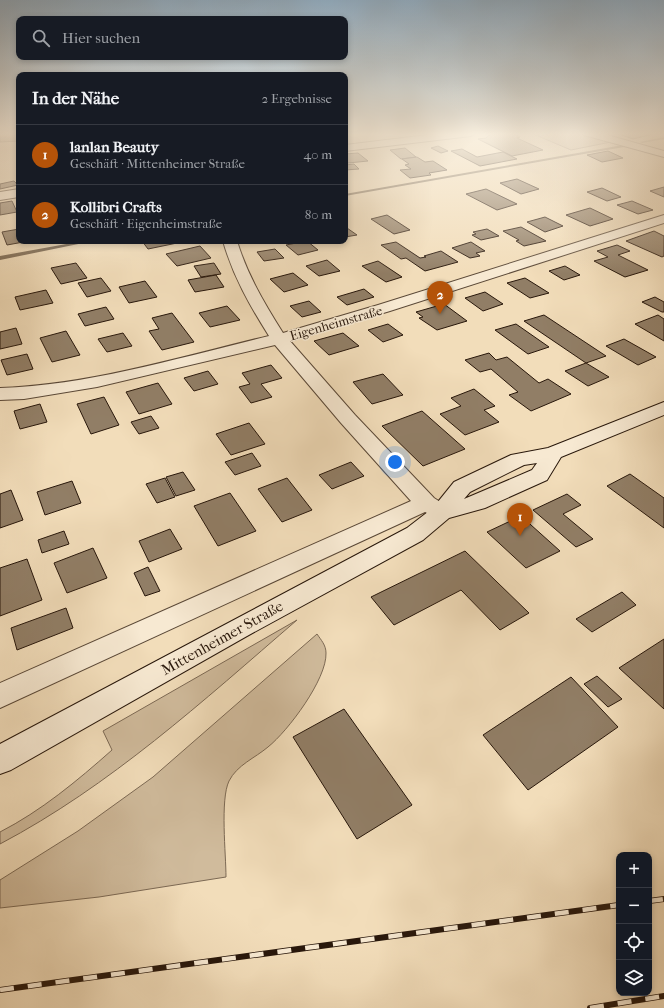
<!DOCTYPE html>
<html lang="de">
<meta charset="utf-8">
<style>
body{margin:0;font-family:"IM FELL French Canon",serif;background:#20242c;color:#f1f3f6}
.controls{position:absolute;right:12px;bottom:12px;display:grid;overflow:hidden;border-radius:8px;box-shadow:0 2px 6px #0003}
.controls button{width:36px;height:36px;display:grid;place-items:center;padding:0;border:0;border-bottom:1px solid #363941;background:#171b24;color:#f1f3f6;font:20px sans-serif}
.you{position:absolute;left:395px;top:462px;width:14px;height:14px;margin:-10px;border:3px solid #fff;border-radius:50%;background:#1a73e8;box-shadow:0 0 0 6px #1a73e833}
.badge{display:grid;place-items:center;width:26px;height:26px;border-radius:50%;background:#b45309;color:#fff;font-size:13px;font-weight:700}
.pin{position:absolute;translate:-50% -33px;filter:drop-shadow(0 1px 2px #0008)}
.pin::after{content:'';position:absolute;top:21px;width:14px;height:12px;background:inherit;clip-path:polygon(0 0,100% 0,50% 100%)}
.list{margin:0;padding:0;list-style:none}
h2{display:flex;justify-content:space-between;align-items:center;height:52px;margin:0;padding:0 16px;font-size:17px}
h2 small{font-size:13px;font-weight:400;color:#9ea1a6}
.list li{display:grid;grid-template-columns:26px 1fr auto;gap:12px;align-items:center;box-sizing:border-box;height:60px;padding:0 16px;border-top:1px solid #363941}
.list b{display:block;font-size:15px;white-space:nowrap}
.list p{margin:0;font-size:13px;white-space:nowrap;color:#9ea1a6}
.list em{font-size:13px;font-style:normal;color:#9ea1a6}
.icon{flex:none;width:22px;height:22px;fill:none;stroke:currentColor;stroke-width:2;stroke-linecap:round;stroke-linejoin:round}
.map{position:relative;flex:none;width:664px;height:1008px;overflow:hidden}
.search{position:absolute;background:#171b24;box-shadow:0 2px 6px #0003;left:16px;top:16px;width:332px;height:44px;display:flex;align-items:center;gap:10px;box-sizing:border-box;padding:0 14px;border-radius:8px;color:#9ea1a6;font-size:15px}
.panel{position:absolute;background:#171b24;box-shadow:0 2px 6px #0003;left:16px;top:72px;width:332px;height:172px;border-radius:8px}
.map>svg:first-child{display:block}
.green{fill:#d0bb9c;stroke:#7c6954}
.lines{fill:none;stroke-linecap:round;stroke-linejoin:round}
.stream{fill:#786650;fill-rule:evenodd}
.building{fill:#917e66;stroke:#28170b}
.street-casing{stroke:#5a4837;stroke-width:2}
.secondary-casing{stroke:#28170b;stroke-width:2}
.street{fill:#f7e9d2;fill-rule:evenodd}
.secondary{fill:#f7e9d2;fill-rule:evenodd}
.rail-casing{stroke:#28170b;stroke-width:6}
.rail{stroke:#f7e9d2;stroke-width:4.5;stroke-dasharray:14;stroke-linecap:butt}
.labels{text-anchor:middle;dominant-baseline:central;stroke-width:3;stroke-linejoin:round;paint-order:stroke}
.far-street-label{font-size:13px;fill:#28170b;stroke:#f7e9d2}
.street-label{font-size:15px;fill:#28170b;stroke:#f7e9d2}
</style>
<div class="map">
<svg width="664" height="1008" viewBox="0 0 664 1008">
<rect width="100%" height="100%" fill="#f2ddba"/>
<filter id="stains"><feTurbulence type="fractalNoise" baseFrequency=".005" numOctaves="4"/><feColorMatrix values="0 0 0 0 .2 0 0 0 0 .09 0 0 0 0 .02 0 0 0 .5 -.17"/></filter>
<radialGradient id="worn" r=".72"><stop offset=".6" stop-color="#630" stop-opacity="0"/><stop offset="1" stop-color="#630" stop-opacity=".3"/></radialGradient>
<g class="green">
<polygon points="531,133 576,133 611,142 571,150"/>
<path d="M297 620C203 701 110 786 0 844V832C41 811 77 781 112 750L103 731Z"/>
<path d="M317 634C321 640 326 645 326 653 327 679 288 731 268 747 255 758 237 765 229 781 220 800 226 854 226 877L99 897 0 908V880L78 831 153 777Z"/>
</g>
<g class="lines">
<g class="stream">
<polygon points="664,137 664,139 642,143 640,142"/>
<polygon points="623,145 624,147 345,196 345,194"/>
<polygon points="83,241 93,241 0,260 0,256"/>
</g>
</g>
<g class="building">
<polygon points="19,133 19,141 0,142 0,135"/>
<polygon points="512,133 520,137 517,138 543,150 512,156 478,139 486,138 489,135"/>
<polygon points="616,133 649,133 653,134 633,139"/>
<polygon points="438,146 448,151 441,153 431,148"/>
<polygon points="405,148 416,157 401,159 390,150"/>
<polygon points="462,149 477,157 503,152 517,159 480,166 451,151"/>
<polygon points="608,151 623,158 602,162 587,155"/>
<polygon points="358,153 368,161 348,163 345,161 345,154"/>
<polygon points="417,157 425,162 433,161 447,170 429,173 431,175 410,178 400,170 411,169 405,165 409,164 402,159"/>
<polygon points="354,164 359,169 345,170 345,165"/>
<polygon points="517,179 539,189 521,194 500,183"/>
<polygon points="14,181 18,185 0,189 0,184"/>
<polygon points="664,187 664,197 650,191"/>
<polygon points="602,188 621,197 607,201 587,192"/>
<polygon points="486,189 517,204 497,210 466,194"/>
<polygon points="12,201 17,212 0,215 0,203"/>
<polygon points="632,201 653,210 638,214 617,205"/>
<polygon points="590,208 613,219 590,226 566,215"/>
<polygon points="387,215 410,230 394,234 371,219"/>
<polygon points="545,217 563,226 545,232 527,222"/>
<polygon points="521,227 546,241 524,246 516,241 519,240 503,231"/>
<polygon points="345,228 347,228 357,235 345,237"/>
<polygon points="19,229 19,241 29,241 7,245 2,232"/>
<polygon points="487,229 499,236 481,240 472,235 476,234 473,232"/>
<polygon points="654,231 664,236 664,256 662,257 626,241"/>
<polygon points="142,241 182,241 182,242 148,249"/>
<polygon points="307,241 318,250 298,255 286,245"/>
<polygon points="396,242 420,258 426,257 424,256 441,251 458,262 425,271 406,258 401,259 381,245"/>
<polygon points="471,242 485,251 476,253 480,256 470,258 452,248"/>
<polygon points="617,245 630,251 618,255 648,270 625,277 594,261 608,257 597,251"/>
<polygon points="200,246 211,258 177,266 166,254"/>
<polygon points="275,249 284,258 264,261 257,252"/>
<polygon points="327,260 340,271 319,276 306,266"/>
<polygon points="378,261 402,277 386,282 362,266"/>
<polygon points="76,263 87,278 61,284 51,268"/>
<polygon points="214,263 221,274 201,277 194,266"/>
<polygon points="565,266 580,275 564,280 549,271"/>
<polygon points="293,273 308,285 284,292 270,279"/>
<polygon points="216,275 224,287 195,292 188,280"/>
<polygon points="101,278 111,291 87,297 78,283"/>
<polygon points="525,278 549,293 530,298 507,283"/>
<polygon points="145,281 157,297 129,303 119,287"/>
<polygon points="364,289 374,297 347,305 337,297"/>
<polygon points="46,290 53,303 20,310 15,297"/>
<polygon points="485,292 503,304 483,311 465,298"/>
<polygon points="655,297 664,302 664,312 662,312 642,302"/>
<polygon points="309,301 321,312 302,317 290,306"/>
<polygon points="444,304 467,321 437,330 419,318 423,317 416,312"/>
<polygon points="227,306 240,320 210,327 199,313"/>
<polygon points="106,307 114,319 85,326 78,314"/>
<polygon points="172,313 194,342 162,350 149,331 159,329 152,318"/>
<polygon points="544,315 606,356 586,363 524,321"/>
<polygon points="658,315 664,319 664,341 635,324"/>
<polygon points="388,324 403,335 383,342 368,330"/>
<polygon points="516,324 549,347 528,354 495,330"/>
<polygon points="16,328 22,344 0,349 0,332"/>
<polygon points="66,331 80,355 52,362 40,338"/>
<polygon points="123,333 132,346 107,352 98,339"/>
<polygon points="343,333 359,346 329,355 314,341"/>
<polygon points="624,339 656,357 638,365 606,346"/>
<polygon points="489,353 496,360 507,357 539,383 548,379 571,394 531,411 509,395 518,392 491,369 480,372 465,360"/>
<polygon points="27,354 33,369 7,375 1,360"/>
<polygon points="586,363 609,377 588,386 565,371"/>
<polygon points="271,365 282,378 261,384 272,397 251,403 239,387 250,384 242,373"/>
<polygon points="208,371 218,384 194,391 184,378"/>
<polygon points="383,374 403,395 372,404 353,382"/>
<polygon points="158,383 172,404 139,414 126,392"/>
<polygon points="474,389 495,406 484,410 499,422 465,435 440,414 461,406 451,398"/>
<polygon points="104,397 119,425 91,434 77,404"/>
<polygon points="40,404 47,422 20,429 14,411"/>
<polygon points="422,411 465,449 423,466 382,426"/>
<polygon points="151,416 159,428 139,434 131,422"/>
<polygon points="249,423 265,444 231,455 216,434"/>
<polygon points="252,453 261,466 235,475 225,462"/>
<polygon points="351,462 364,476 332,489 319,475"/>
<polygon points="183,472 195,490 176,496 166,477"/>
<polygon points="630,474 664,498 664,528 607,486"/>
<polygon points="165,478 175,497 157,503 146,484"/>
<polygon points="287,478 312,510 282,522 258,489"/>
<polygon points="72,481 81,503 45,515 37,492"/>
<polygon points="11,490 23,520 0,528 0,494"/>
<polygon points="230,493 256,531 218,546 194,506"/>
<polygon points="567,494 581,505 563,514 593,539 576,547 533,510"/>
<polygon points="521,516 560,551 526,568 487,532"/>
<polygon points="170,529 182,549 149,562 139,541"/>
<polygon points="64,531 69,544 42,553 38,540"/>
<polygon points="93,548 107,578 67,593 54,563"/>
<polygon points="465,551 529,613 500,630 461,590 394,625 371,597"/>
<polygon points="27,559 42,600 0,616 0,568"/>
<polygon points="148,567 160,591 145,596 134,573"/>
<polygon points="622,592 636,605 592,632 576,619"/>
<polygon points="66,608 73,628 17,650 11,628"/>
<polygon points="664,639 664,709 619,668"/>
<polygon points="597,676 622,699 608,707 584,684"/>
<polygon points="571,677 618,727 528,790 483,735"/>
<polygon points="344,709 412,805 357,839 293,737"/>
</g>
<g class="lines">
<defs>
<g id="street">
<polygon points="444,133 476,133 471,136 345,151 345,145"/>
<polygon points="583,133 600,133 664,151 664,157 584,135"/>
<polygon points="19,189 19,197 0,200 0,192"/>
<path d="M664 215V223L390 311 290 341 355 415 434 498 445 505 448 510 445 515 437 518 425 512 0 708V683L411 501 341 423 275 345 97 387 24 399 0 400V388C90 385 181 357 269 336 250 306 233 276 223 241H237C247 274 264 303 283 333L378 305Z"/>
</g>
<path id="secondary" d="M664 402V415L561 457 547 480 485 508 449 518 423 540 247 636 11 770 0 774V744L407 528 433 508 454 482 511 455 548 448ZM537 463 532 470 464 499 470 492 524 465Z"/>
</defs>
<use href="#street" class="street-casing"/>
<use href="#secondary" class="secondary-casing"/>
<use href="#street" class="street"/>
<use href="#secondary" class="secondary"/>
<defs>
<g id="rail">
<polyline points="649,901 664,899"/>
<polyline points="0,990 619,905"/>
<polyline points="590,1008 664,996"/>
</g>
</defs>
<use href="#rail" class="rail-casing"/>
<use href="#rail" class="rail"/>
</g>
<linearGradient id="sky" x2="0" y2="1"><stop stop-color="#90aabe"/><stop offset="0.49" stop-color="#f9f0e0"/><stop offset="1" stop-color="#f9f0e0" stop-opacity="0"/></linearGradient>
<rect width="664" height="274" fill="url(#sky)"/>
<g class="labels">
<g class="far-street-label">
<text transform="translate(336 323) rotate(-16)">Eigenheimstraße</text>
</g>
<g class="street-label">
<text transform="translate(222 638) rotate(-29)">Mittenheimer Straße</text>
</g>
</g>
<rect width="100%" height="100%" filter="url(#stains)"/>
<rect width="100%" height="100%" fill="url(#worn)"/>
</svg>
<div class="controls">
<button>+</button>
<button>−</button>
<button><svg class="icon" aria-label="locate" viewBox="0 0 24 24"><circle cx="12" cy="12" r="6"/><path d="M12 2v4M12 18v4M2 12h4M18 12h4"/></svg></button>
<button><svg class="icon" aria-label="layers" viewBox="0 0 24 24"><path d="M12 4l9 5-9 5-9-5zM3 14l9 5 9-5"/></svg></button>
</div>
<div class="you"></div>
<div class="pin badge" style="left:520px;top:536px">1</div>
<div class="pin badge" style="left:440px;top:314px">2</div>
<div class="search"><svg class="icon" aria-label="search" viewBox="0 0 24 24"><circle cx="10" cy="10" r="6"/><path d="M15 15l6 6"/></svg>Hier suchen</div>
<section class="panel">
<h2>In der Nähe<small>2 Ergebnisse</small></h2>
<ul class="list">
<li><span class="badge">1</span><div><b>lanlan Beauty</b><p>Geschäft · Mittenheimer Straße</p></div><em>40 m</em></li>
<li><span class="badge">2</span><div><b>Kollibri Crafts</b><p>Geschäft · Eigenheimstraße</p></div><em>80 m</em></li>
</ul>
</section>
</div>
